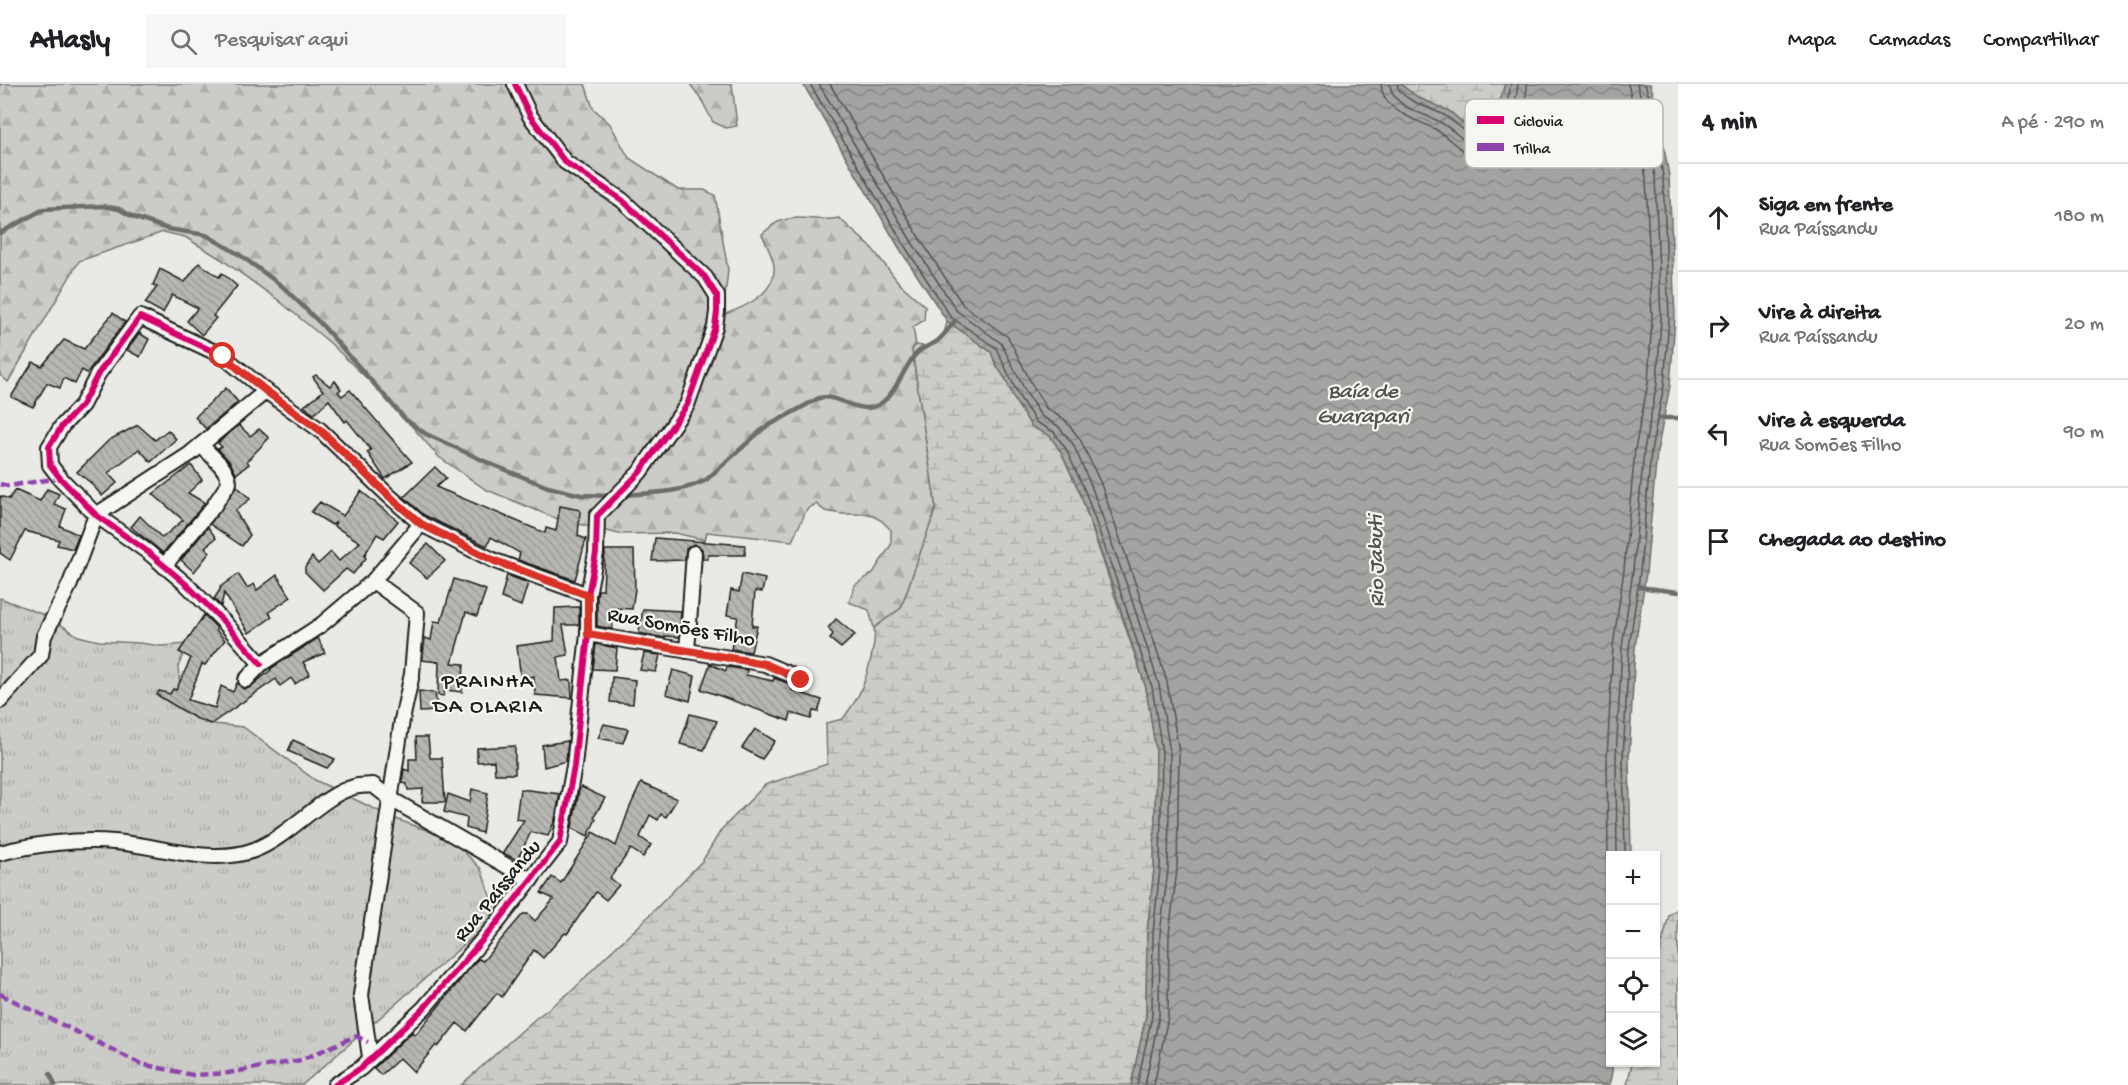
<!DOCTYPE html>
<html lang="pt">
<meta charset="utf-8">
<style>
body{margin:0;font-family:"Gochi Hand",sans-serif;background:#f6f6f6;color:#202124}
.controls{position:absolute;right:18px;bottom:18px;display:grid;overflow:hidden;border-radius:0px;box-shadow:0 2px 4px #0004}
.controls button{width:54px;height:54px;display:grid;place-items:center;padding:0;border:0;border-bottom:2px solid #e0e0e0;background:#fff;color:#202124;font:30px sans-serif}
.stop{position:absolute;width:18px;height:18px;margin:-14px;border:4px solid #d93025;border-radius:50%;background:#fff}
.stop.end{background:#d93025;border-color:#fff;box-shadow:0 2px 6px #0008}
.list{margin:0;padding:0;list-style:none}
h2{display:flex;justify-content:space-between;align-items:center;height:78px;margin:0;padding:0 24px;font-size:26px}
h2 small{font-size:20px;font-weight:400;color:#757577}
.list li{display:grid;grid-template-columns:39px 1fr auto;gap:18px;align-items:center;box-sizing:border-box;height:108px;padding:0 24px;border-top:2px solid #e0e0e0}
.list b{display:block;font-size:22px;white-space:nowrap}
.list p{margin:0;font-size:20px;white-space:nowrap;color:#757577}
.list em{font-size:20px;font-style:normal;color:#757577}
.icon{flex:none;width:33px;height:33px;fill:none;stroke:currentColor;stroke-width:2;stroke-linecap:round;stroke-linejoin:round}
.map{position:relative;flex:none;width:1678px;height:1001px;overflow:hidden}
header{display:flex;align-items:center;gap:36px;box-sizing:border-box;height:84px;padding:0 30px;background:#fff;border-bottom:2px solid #e0e0e0}
header strong{font-size:28px}
nav{display:flex;gap:33px;margin-inline-start:auto;font-size:21px}
.search{width:420px;height:54px;background:#f6f6f6;display:flex;align-items:center;gap:15px;box-sizing:border-box;padding:0 21px;border-radius:0px;color:#757577;font-size:22px}
main{display:flex}
aside{flex:1;background:#fff}
.map>svg:first-child{display:block}
.grass{fill:url(#grass-tufts);stroke:#747472;stroke-width:1.5}
.forest{fill:url(#forest-firs);stroke:#747472;stroke-width:1.5}
.wetland{fill:url(#wetland-marsh);stroke:#747472;stroke-width:1.5}
.water{fill:url(#water-waves);stroke:#6d6d6c;stroke-width:1.5}
.lines{fill:none;stroke-linecap:round;stroke-linejoin:round}
.shore{stroke:#525251;stroke-width:1.5}
.stream{stroke:#6d6d6c;stroke-width:4.5}
.building{fill:url(#building-back-hatch);stroke:#1c1c1c;stroke-width:1.5}
.minor-casing{stroke:#1c1c1c;stroke-width:18}
.minor{stroke:#f6f6f2;stroke-width:14}
.quiet{stroke:#8e44ad;stroke-width:4.5;stroke-dasharray:9 4.5;stroke-linecap:butt}
.cycleway-casing{stroke:#f6f6f2;stroke-width:10}
.cycleway{stroke:#d6006c;stroke-width:6}
.route{stroke:#d93025;stroke-width:8}
.labels{text-anchor:middle;dominant-baseline:central;stroke-width:4.5;stroke-linejoin:round;paint-order:stroke}
.street-label{font-size:21px;fill:#1c1c1c;stroke:#f6f6f2}
.water-label{font-size:22px;font-style:italic;fill:#525251;stroke:#f6f6f2}
.neighbourhood-label{font-size:22px;letter-spacing:1.5px;fill:#1c1c1c;stroke:#f6f6f2}
.key{fill:#f6f6f2;stroke:#b5b5b2;stroke-width:1.5}
.key-label{font-size:16px;fill:#1c1c1c}
</style>
<header>
<strong>Atlasly</strong>
<div class="search"><svg class="icon" aria-label="search" viewBox="0 0 24 24"><circle cx="10" cy="10" r="6"/><path d="M15 15l6 6"/></svg>Pesquisar aqui</div>
<nav><a>Mapa</a><a>Camadas</a><a>Compartilhar</a></nav>
</header>
<main>
<div class="map">
<svg width="1678" height="1001" viewBox="0 0 1678 1001">
<defs>
<pattern id="grass-tufts" width="24" height="20" patternUnits="userSpaceOnUse" patternTransform="scale(1.5)"><rect width="24" height="20" fill="#cbcbc7"/><path d="M3 7l-1-3M5 7V3M7 7l1-3M15 17l-1-3M17 17v-4M19 17l1-3" fill="none" stroke="#aeaeaa"/></pattern>
<pattern id="forest-firs" width="22" height="20" patternUnits="userSpaceOnUse" patternTransform="scale(1.5)"><rect width="22" height="20" fill="#cbcbc7"/><path d="M5 1l3.5 6h-7zM16 11l3.5 6h-7z" fill="#aeaeaa"/></pattern>
<pattern id="wetland-marsh" width="20" height="14" patternUnits="userSpaceOnUse" patternTransform="scale(1.5)"><rect width="20" height="14" fill="#cbcbc7"/><path d="M1 5h8M5 5V1M11 12h8M15 12V8" fill="none" stroke="#aeaeaa"/></pattern>
<pattern id="water-waves" width="16" height="10" patternUnits="userSpaceOnUse" patternTransform="scale(1.5)"><rect width="16" height="10" fill="#a3a3a1"/><path d="M0 5q4-4 8 0t8 0" fill="none" stroke="#848482"/></pattern>
<pattern id="building-back-hatch" width="6" height="6" patternUnits="userSpaceOnUse" patternTransform="scale(1.5)"><rect width="6" height="6" fill="#b6b6b3"/><path d="M-1 5l2 2M0 0l6 6M5-1l2 2" fill="none" stroke="#9c9c99"/></pattern>
</defs>
<rect width="100%" height="100%" fill="#e9e9e5"/>
<filter id="ink" filterUnits="userSpaceOnUse"><feTurbulence type="fractalNoise" baseFrequency=".0167" numOctaves="2"/><feDisplacementMap in="SourceGraphic" scale="12" xChannelSelector="R" yChannelSelector="G"/><feConvolveMatrix kernelMatrix="1 2 1 2 8 2 1 2 1" color-interpolation-filters="sRGB"/></filter>
<g filter="url(#ink)">
<polygon class="grass" points="0,514 49,533 78,552 99,557 140,559 161,562 187,560 178,583 182,619 204,639 243,643 315,696 393,734 451,755 481,785 495,826 489,839 302,1001 0,1001"/>
<g class="forest">
<path d="M0 0H585L593 24 610 40 629 74 678 106H704L715 111 728 186 723 231C745 223 776 210 774 182 773 172 766 160 762 150 767 146 772 141 778 138 798 129 819 139 839 134L871 163 899 199 925 222 924 236 913 243 916 261 912 266 936 424 901 524 874 544 869 526 849 518 855 501 873 489 891 461V446L882 437 870 430H842L825 427 816 420 807 425 792 457 707 448 705 456 675 449 619 450 555 434 485 405 439 373 385 312 329 258 278 216 221 175 185 153 163 148 79 177 8 298 0 291Z"/>
<polygon points="690,0 732,0 737,42 726,44 713,38 701,15"/>
</g>
<g class="wetland">
<polygon points="1400,0 1505,0 1495,34 1485,52 1468,43 1449,27 1419,14"/>
<path d="M947 237 991 268 995 279 1006 296 1015 317 1032 343 1050 352 1061 368 1080 409 1146 604 1156 668 1154 785 1147 849 1146 932 1131 1001H461L535 935 574 905 605 873 642 839 703 776 721 746 765 701 827 680 826 639 843 635C848 627 855 619 859 610 866 596 877 559 874 544L901 524 936 424 912 266 916 261C935 265 944 257 947 237Z"/>
<polygon points="1678,825 1678,1001 1627,1001 1632,979 1656,978 1656,885 1669,831"/>
</g>
<polygon class="water" points="803,0 1400,0 1419,14 1449,27 1468,43 1485,51 1495,34 1505,0 1650,0 1656,18 1669,92 1675,233 1670,302 1657,368 1646,489 1635,564 1629,674 1631,771 1610,772 1610,978 1613,979 1610,1001 1131,1001 1146,932 1147,849 1154,785 1156,668 1146,604 1117,514 1080,409 1061,368 1050,352 1032,343 1015,317 1006,296 995,279 991,268 947,237 901,167"/>
<g class="lines">
<g class="shore">
<polyline points="810,0 906,164 951,233 996,264 1020,314 1036,338 1054,348 1066,365 1085,407 1122,512 1152,603 1162,668 1160,785 1153,849 1152,932 1137,1001"/>
<polyline points="819,0 913,160 957,227 1001,259 1027,310 1041,332 1058,342 1073,360 1092,404 1130,510 1159,601 1170,668 1168,786 1160,850 1159,932 1145,1001"/>
<polyline points="830,0 920,155 963,221 1008,253 1035,306 1047,325 1064,335 1080,355 1101,400 1138,507 1167,598 1179,668 1177,786 1169,850 1168,933 1154,1001"/>
<path d="M1381 0C1382 27 1415 35 1435 45 1450 54 1458 67 1478 73 1508 81 1527 22 1527 0"/>
<path d="M1390 0C1391 23 1424 29 1440 38 1456 47 1466 62 1485 65 1504 61 1517 17 1518 0"/>
<path d="M1397 0C1399 16 1431 24 1444 31 1459 40 1465 51 1485 57 1498 52 1509 14 1511 0"/>
<polyline points="1617,772 1616,674 1622,563 1633,487 1644,366 1657,300 1661,234 1655,93 1643,22 1637,0"/>
<polyline points="1625,772 1623,674 1629,564 1640,488 1651,367 1664,301 1669,234 1663,92 1651,20 1645,0"/>
<polyline points="1610,780 1608,770 1607,674 1613,562 1624,486 1635,365 1648,299 1652,234 1646,94 1634,24 1628,0"/>
</g>
<g class="stream">
<polyline points="0,149 44,125 103,122 119,125 133,133 168,145 206,151 240,171 282,202 322,241 405,335 426,350 493,381 548,403 581,411 612,412"/>
<polyline points="1660,334 1678,334"/>
<path d="M623 411C652 409 681 409 706 396L764 344 819 314C836 310 850 325 868 324 893 322 901 286 916 270 921 264 929 262 936 258 943 253 949 244 955 237"/>
<polyline points="1639,503 1678,508"/>
<polyline points="50,990 55,1001"/>
</g>
</g>
<g class="building">
<polygon points="199,179 219,193 222,189 237,202 213,232 216,234 202,251 187,237 198,224 172,211 163,229 145,219 157,203 153,201 160,185 185,198"/>
<polygon points="113,229 125,238 87,289 82,286 75,300 64,294 60,304 47,299 33,323 11,313 33,278 42,282 64,256 84,265"/>
<polygon points="139,249 149,255 140,273 127,266"/>
<polygon points="316,291 330,302 335,297 341,305 338,308 342,312 350,306 412,378 385,395 367,368 371,366 347,336 345,338 329,316 314,330 310,327 304,322 323,307 313,293"/>
<polygon points="226,304 238,318 206,345 195,333"/>
<polygon points="138,341 155,356 168,346 176,355 151,378 139,365 108,389 117,399 102,412 91,399 77,388 109,356"/>
<polygon points="239,341 250,352 259,345 269,354 247,377 249,380 236,390 230,378 218,365 222,363 218,359"/>
<polygon points="191,381 202,396 188,409 205,419 163,469 131,443 140,432 162,454 183,436 153,410"/>
<polygon points="435,383 446,394 436,403 545,449 546,444 556,447 560,422 580,426 578,452 586,455 575,496 518,476 520,469 491,453 487,462 424,431 404,413"/>
<polygon points="237,402 250,415 235,427 250,451 242,462 210,440"/>
<polygon points="47,405 59,410 54,420 66,425 60,442 79,451 73,465 57,461 59,456 25,447 10,476 0,469 0,412 9,415 15,406 40,417"/>
<polygon points="361,407 398,437 384,454 377,450 364,472 366,474 353,490 346,485 323,506 305,488 305,483 312,473 318,480 331,468 339,477 360,458 334,442 336,438 332,441 311,428 320,418 343,432"/>
<polygon points="208,443 216,454 205,463 210,468 194,488 181,476"/>
<polygon points="655,454 745,461 745,471 708,471 708,475 703,475 702,465 694,460 686,464 685,476 652,477"/>
<polygon points="428,460 445,477 427,494 409,479"/>
<polygon points="605,466 634,466 635,505 632,525 614,524 612,545 597,542 597,512 598,506 603,506"/>
<polygon points="238,490 247,504 254,500 257,506 277,491 291,513 269,528 272,533 249,549 224,509 221,522 214,515 221,504 220,503"/>
<polygon points="742,490 765,495 762,508 755,507 752,542 757,542 751,568 731,565 738,533 727,531 731,506 739,508"/>
<polygon points="507,491 528,499 521,522 501,514"/>
<polygon points="454,495 486,506 477,532 466,528 452,579 464,580 462,608 445,606 443,612 438,611 439,578 422,576 423,571 425,554 431,556 434,537 441,538"/>
<polygon points="579,523 579,541 563,541 568,571 558,573 561,597 571,596 572,614 535,611 534,592 521,595 517,562 554,557 555,524"/>
<polygon points="643,525 681,527 679,553 665,552 665,554 639,549"/>
<polygon points="204,531 216,543 216,546 225,556 205,581 202,580 188,616 215,624 221,602 233,608 237,599 243,605 249,604 271,586 270,585 318,554 325,569 303,578 310,590 295,600 291,594 280,602 276,595 211,640 195,634 157,611 159,607 170,610 173,605 176,606 191,574 179,568"/>
<polygon points="836,535 855,551 841,564 830,555 833,550 828,544"/>
<polygon points="596,560 617,564 615,586 593,585"/>
<polygon points="644,569 660,571 656,588 640,586"/>
<polygon points="710,580 726,587 727,583 747,586 746,591 773,597 774,594 793,601 792,606 822,616 818,628 813,627 811,635 791,629 789,637 701,605"/>
<polygon points="673,586 695,592 690,617 666,610"/>
<polygon points="612,593 635,596 633,620 610,618"/>
<polygon points="419,607 435,609 438,627 420,628"/>
<polygon points="690,630 717,637 704,666 680,660"/>
<polygon points="604,640 628,645 623,659 598,654"/>
<polygon points="755,645 775,657 762,675 742,664"/>
<polygon points="416,653 428,653 430,674 442,674 445,718 422,718 423,705 408,706 407,700 402,699 404,685 409,687 409,675 417,675"/>
<polygon points="293,656 335,675 327,684 288,667"/>
<polygon points="568,657 566,677 544,683 542,661"/>
<polygon points="515,662 515,690 495,690 494,677 477,678 477,664"/>
<polygon points="641,699 677,715 666,733 661,730 658,736 650,731 640,753 651,761 643,773 631,765 610,794 619,801 606,816 596,808 567,850 565,849 543,874 534,866 502,913 497,909 467,947 457,939 438,963 436,961 414,988 400,974 381,991 374,984 412,948 415,951 475,878 479,875 483,877 523,830 528,830 535,837 554,815 541,809 552,793 561,799 593,748 616,762 629,725"/>
<polygon points="581,703 605,714 594,733 596,735 588,752 572,744 579,707"/>
<polygon points="472,705 488,709 482,749 466,744 467,734 444,728 448,710 470,718"/>
<polygon points="520,705 560,710 555,736 548,752 531,748 517,776 503,769 524,736 516,735"/>
</g>
<g class="lines">
<defs>
<g id="minor">
<path d="M164 482 213 423 229 399C229 385 210 371 201 361"/>
<polyline points="588,550 765,580 801,595"/>
<polyline points="687,567 694,469"/>
<polyline points="261,580 223,537 187,501 148,468 96,431 60,394 50,381 49,363 62,342 82,321 98,290 140,233 223,272 266,307 320,346 388,411 421,440 495,477 588,511"/>
<polyline points="246,596 261,580 321,541 373,497 421,440"/>
<polyline points="0,617 41,571 44,552 70,500 96,431 190,370 266,307"/>
<path d="M0 769C34 760 78 755 114 758 158 761 211 782 254 766 289 753 322 711 354 703 360 701 367 702 373 701L391 715 531 796"/>
<polyline points="370,973 361,911 402,636 412,590 417,529 373,497"/>
<polyline points="335,1001 361,984 424,924 497,839 560,758 574,682 588,550 588,511 596,469 597,432 640,388 687,321 715,243 717,228 717,212 705,193 622,116 565,78 530,32 515,0"/>
</g>
</defs>
<use href="#minor" class="minor-casing"/>
<use href="#minor" class="minor"/>
<g class="quiet">
<polyline points="0,400 8,402 60,394"/>
<polyline points="0,910 141,980 193,991 228,989 301,976 356,952 368,958"/>
</g>
<defs>
<g id="cycleway">
<polyline points="261,580 223,537 187,501 148,468 96,431 60,394 50,381 49,363 62,342 82,321 98,290 140,233 223,272 266,307 320,346 388,411 421,440 495,477 588,511"/>
<polyline points="335,1001 361,984 424,924 497,839 560,758 574,682 588,550 588,511 596,469 597,432 640,388 687,321 715,243 717,228 717,212 705,193 622,116 565,78 530,32 515,0"/>
</g>
</defs>
<use href="#cycleway" class="cycleway-casing"/>
<use href="#cycleway" class="cycleway"/>
</g>
</g>
<g class="lines" filter="url(#ink)">
<polyline class="route" points="223,272 266,307 320,346 388,411 421,440 495,477 588,511 588,550 765,580 801,596"/>
</g>
<g class="labels">
<g class="street-label">
<text transform="translate(681 545) rotate(10)">Rua Somões Filho</text>
<text transform="translate(499 808) rotate(-51)">Rua Paíssandu</text>
</g>
<g class="water-label">
<text x="1363" y="309">Baía de<tspan x="1363" dy="25">Guarapari</tspan></text>
<text transform="translate(1378 477) rotate(-91)">Rio Jabuti</text>
</g>
<g class="neighbourhood-label">
<text x="488" y="599">PRAINHA<tspan x="488" dy="25">DA OLARIA</tspan></text>
</g>
</g>
<rect x="1465" y="15" width="198" height="69" rx="9" class="key"/>
<rect x="1477" y="32" width="27" height="8" fill="#d6006c"/>
<rect x="1477" y="59" width="27" height="8" fill="#8e44ad"/>
<g class="key-label">
<text x="1514" y="42">Ciclovia</text>
<text x="1514" y="69">Trilha</text>
</g>
</svg>
<div class="controls">
<button>+</button>
<button>−</button>
<button><svg class="icon" aria-label="locate" viewBox="0 0 24 24"><circle cx="12" cy="12" r="6"/><path d="M12 2v4M12 18v4M2 12h4M18 12h4"/></svg></button>
<button><svg class="icon" aria-label="layers" viewBox="0 0 24 24"><path d="M12 4l9 5-9 5-9-5zM3 14l9 5 9-5"/></svg></button>
</div>
<div class="stop" style="left:223px;top:272px"></div>
<div class="stop end" style="left:801px;top:596px"></div>
</div>
<aside>
<h2>4 min<small>A pé · 290 m</small></h2>
<ul class="list">
<li><svg class="icon" aria-label="ahead" viewBox="0 0 24 24"><path d="M12 20V5M6 11l6-6 6 6"/></svg><div><b>Siga em frente</b><p>Rua Paíssandu</p></div><em>180 m</em></li>
<li><svg class="icon" aria-label="right" viewBox="0 0 24 24"><path d="M7 20v-9h11M14 6l5 5-5 5"/></svg><div><b>Vire à direita</b><p>Rua Paíssandu</p></div><em>20 m</em></li>
<li><svg class="icon" aria-label="left" viewBox="0 0 24 24"><path d="M17 20v-9H6M10 6l-5 5 5 5"/></svg><div><b>Vire à esquerda</b><p>Rua Somões Filho</p></div><em>90 m</em></li>
<li><svg class="icon" aria-label="arrive" viewBox="0 0 24 24"><path d="M6 21V4h12l-3 4 3 4H6"/></svg><div><b>Chegada ao destino</b></div></li>
</ul>
</aside>
</main>
